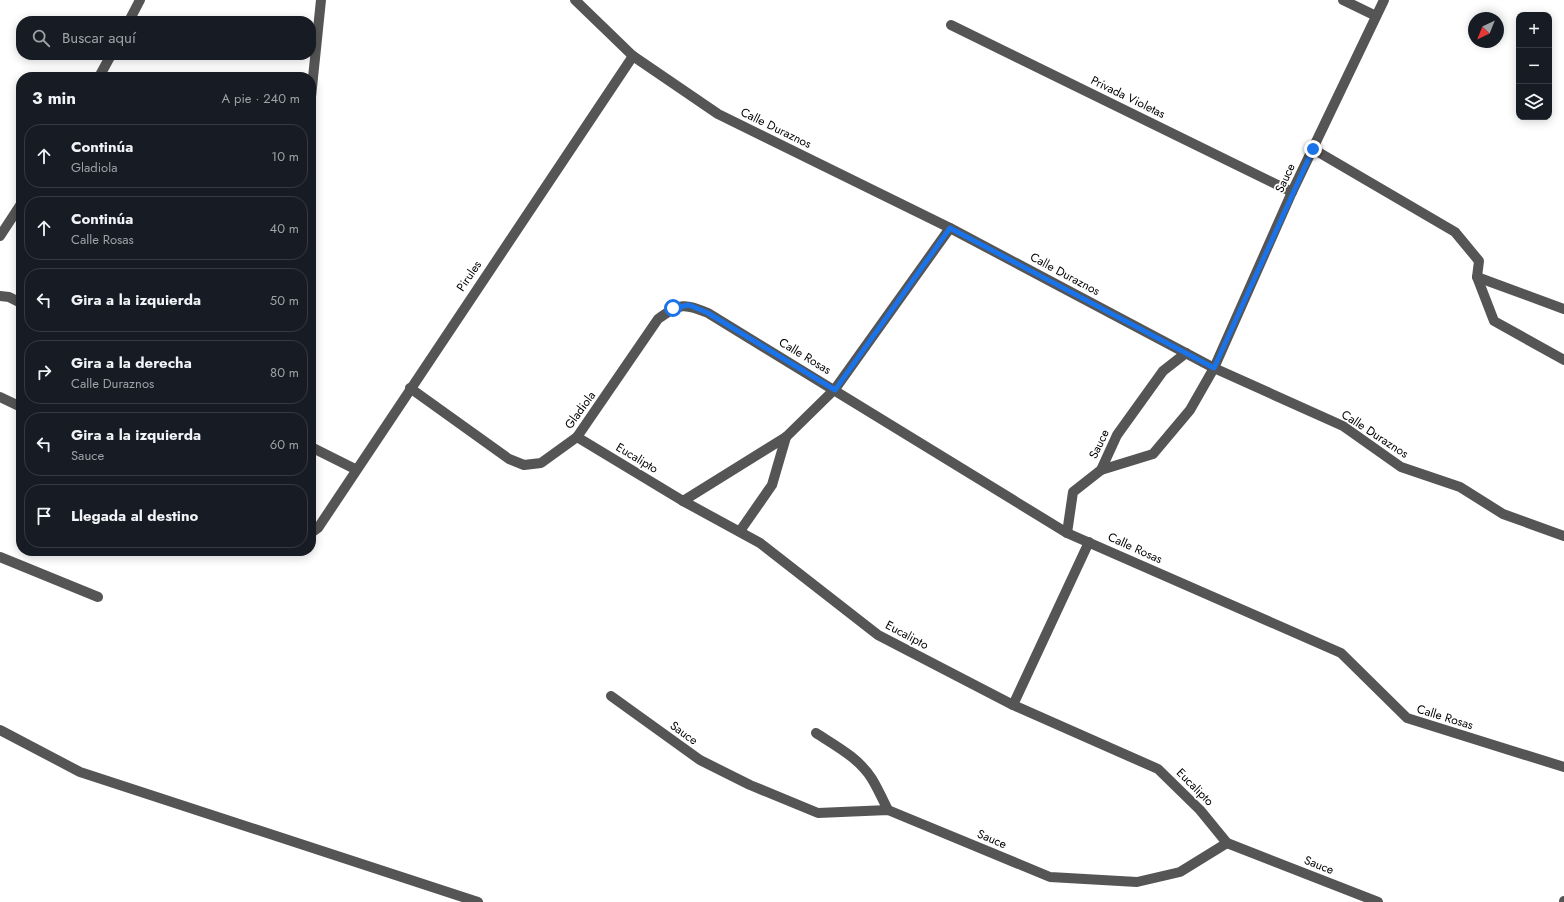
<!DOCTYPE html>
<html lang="es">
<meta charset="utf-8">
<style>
body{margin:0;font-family:Jost,sans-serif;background:#242831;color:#f1f3f6}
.controls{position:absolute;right:12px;top:12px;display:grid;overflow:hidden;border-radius:8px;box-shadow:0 2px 10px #0003}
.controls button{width:36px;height:36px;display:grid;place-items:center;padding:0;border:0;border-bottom:1px solid #363941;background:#171b24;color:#f1f3f6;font:20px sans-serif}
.compass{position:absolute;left:1468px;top:12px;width:36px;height:36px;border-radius:50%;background:#171b24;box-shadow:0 2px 10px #0003;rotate:223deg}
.stop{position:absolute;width:12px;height:12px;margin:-9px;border:3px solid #1a73e8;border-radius:50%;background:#fff}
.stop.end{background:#1a73e8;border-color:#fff;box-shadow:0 1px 4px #0008}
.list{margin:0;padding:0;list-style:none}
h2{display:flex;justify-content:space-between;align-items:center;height:52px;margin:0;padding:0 16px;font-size:17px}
h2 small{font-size:13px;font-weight:400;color:#9ea1a6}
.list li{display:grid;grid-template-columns:26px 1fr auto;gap:12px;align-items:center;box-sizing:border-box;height:64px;margin:0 8px 8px;padding:0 8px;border:1px solid #363941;border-radius:16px}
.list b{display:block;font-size:15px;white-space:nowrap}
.list p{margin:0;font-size:13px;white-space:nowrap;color:#9ea1a6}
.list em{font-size:13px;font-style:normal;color:#9ea1a6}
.icon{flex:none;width:22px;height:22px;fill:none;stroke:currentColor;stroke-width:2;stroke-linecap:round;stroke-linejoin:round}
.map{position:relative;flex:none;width:1564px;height:902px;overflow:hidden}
.search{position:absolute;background:#171b24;box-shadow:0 2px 10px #0003;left:16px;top:16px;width:300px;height:44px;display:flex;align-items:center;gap:10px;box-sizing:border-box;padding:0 14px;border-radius:16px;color:#9ea1a6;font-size:15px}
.panel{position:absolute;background:#171b24;box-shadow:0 2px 10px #0003;left:16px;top:72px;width:300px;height:484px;border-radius:16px}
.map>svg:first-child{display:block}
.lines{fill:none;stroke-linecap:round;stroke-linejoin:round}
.minor{stroke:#555;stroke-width:10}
.route{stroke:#1a73e8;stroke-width:5}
.labels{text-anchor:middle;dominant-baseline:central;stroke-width:3.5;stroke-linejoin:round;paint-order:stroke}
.street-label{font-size:12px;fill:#000;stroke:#fff}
</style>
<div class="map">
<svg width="1564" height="902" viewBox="0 0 1564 902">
<rect width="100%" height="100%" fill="#fff"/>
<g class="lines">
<g class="minor">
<polyline points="575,0 633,56 718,114 950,228 1214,368 1343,426 1401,467 1460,487 1503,514 1564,536"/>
<polyline points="1343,0 1376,16"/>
<polyline points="129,21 140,0"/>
<polyline points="951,25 1292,192"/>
<polyline points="99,77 111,55"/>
<polyline points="311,97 321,0"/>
<polyline points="1313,149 1455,232 1479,261 1477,277 1494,321 1564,360"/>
<polyline points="0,236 21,204"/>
<polyline points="1477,277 1564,309"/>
<polyline points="0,296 9,297 21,303"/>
<path d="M410 388 509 459 524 465 541 463 577 437 658 319C680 303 684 303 708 313L1067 533 1341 653 1407 718 1564 767"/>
<polyline points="0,397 21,407"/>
<polyline points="577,437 683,501 760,543 878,635 1013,705 1158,769 1200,810 1227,843 1378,902"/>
<polyline points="311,447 355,469"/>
<polyline points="1101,470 1153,454 1190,410 1214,368 1292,192 1384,0"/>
<polyline points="683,501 786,437 835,389 950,228"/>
<polyline points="740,531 772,485 786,437"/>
<polyline points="311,533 318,528 633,56"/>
<polyline points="1067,533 1073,492 1101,470 1117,435 1163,371 1186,353"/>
<polyline points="0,557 98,597"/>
<polyline points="611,696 700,760 750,785 818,813 888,810 1050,877 1137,882 1180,872 1227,843"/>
<polyline points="1013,705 1089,542"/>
<polyline points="0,730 80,772 478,902"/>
<path d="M816 733C836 746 859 758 872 779 878 789 883 800 888 810"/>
<polyline points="1564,902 1564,901"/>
</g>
</g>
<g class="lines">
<polyline class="route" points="673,308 689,305 708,313 835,390 950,228 1214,368 1313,149"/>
</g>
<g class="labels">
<g class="street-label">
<text transform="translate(1128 97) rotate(26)">Privada Violetas</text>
<text transform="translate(776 128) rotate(26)">Calle Duraznos</text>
<text transform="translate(1285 178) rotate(-65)">Sauce</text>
<text transform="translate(1065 274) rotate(28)">Calle Duraznos</text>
<text transform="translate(469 276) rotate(-56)">Pirules</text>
<text transform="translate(805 356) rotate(31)">Calle Rosas</text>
<text transform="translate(580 410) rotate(-54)">Gladiola</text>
<text transform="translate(1375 434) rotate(33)">Calle Duraznos</text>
<text transform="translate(1099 444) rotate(-64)">Sauce</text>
<text transform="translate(637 458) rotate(31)">Eucalipto</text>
<text transform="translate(1135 548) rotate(24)">Calle Rosas</text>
<text transform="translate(907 635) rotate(28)">Eucalipto</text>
<text transform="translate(1445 717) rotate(17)">Calle Rosas</text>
<text transform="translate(684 733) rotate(36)">Sauce</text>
<text transform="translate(1195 787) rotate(45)">Eucalipto</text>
<text transform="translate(992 839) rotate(23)">Sauce</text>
<text transform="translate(1319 865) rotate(21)">Sauce</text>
</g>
</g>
</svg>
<div class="controls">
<button>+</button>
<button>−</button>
<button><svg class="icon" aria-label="layers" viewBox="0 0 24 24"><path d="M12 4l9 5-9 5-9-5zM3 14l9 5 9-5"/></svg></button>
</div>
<svg class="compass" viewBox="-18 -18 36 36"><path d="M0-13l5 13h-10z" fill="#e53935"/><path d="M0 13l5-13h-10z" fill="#9ea1a6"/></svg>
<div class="stop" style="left:673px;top:308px"></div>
<div class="stop end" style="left:1313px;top:149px"></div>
<div class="search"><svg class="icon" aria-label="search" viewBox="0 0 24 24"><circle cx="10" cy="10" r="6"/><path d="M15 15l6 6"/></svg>Buscar aquí</div>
<section class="panel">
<h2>3 min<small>A pie · 240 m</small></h2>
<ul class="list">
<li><svg class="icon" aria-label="ahead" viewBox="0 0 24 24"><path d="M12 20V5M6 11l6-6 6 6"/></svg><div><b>Continúa</b><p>Gladiola</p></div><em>10 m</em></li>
<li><svg class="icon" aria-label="ahead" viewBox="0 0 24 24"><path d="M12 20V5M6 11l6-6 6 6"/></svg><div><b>Continúa</b><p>Calle Rosas</p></div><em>40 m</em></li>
<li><svg class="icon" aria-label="left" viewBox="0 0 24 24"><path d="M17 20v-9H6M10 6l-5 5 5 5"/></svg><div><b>Gira a la izquierda</b></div><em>50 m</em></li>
<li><svg class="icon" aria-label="right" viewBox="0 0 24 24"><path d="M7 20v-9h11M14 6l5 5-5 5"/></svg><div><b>Gira a la derecha</b><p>Calle Duraznos</p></div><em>80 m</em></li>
<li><svg class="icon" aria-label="left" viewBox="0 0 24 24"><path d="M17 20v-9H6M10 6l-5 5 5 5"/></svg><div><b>Gira a la izquierda</b><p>Sauce</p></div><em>60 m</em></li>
<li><svg class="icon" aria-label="arrive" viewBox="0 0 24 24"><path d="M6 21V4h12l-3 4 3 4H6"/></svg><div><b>Llegada al destino</b></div></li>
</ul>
</section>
</div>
